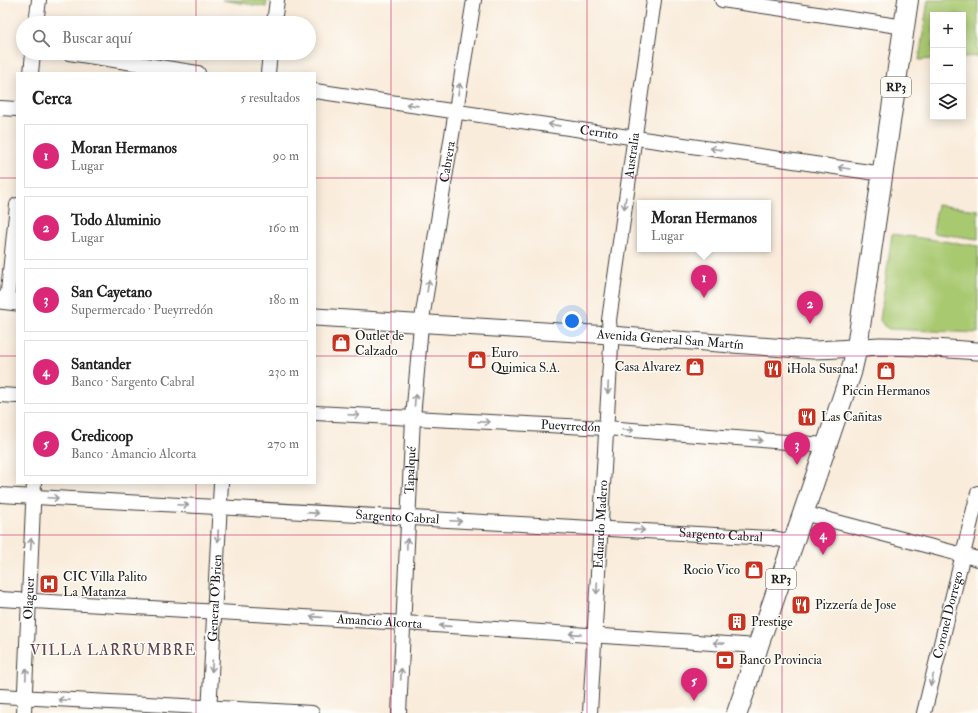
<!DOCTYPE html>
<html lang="es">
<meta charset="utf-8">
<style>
body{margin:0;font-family:"IM FELL Double Pica",serif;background:#f2f2f2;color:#222}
.controls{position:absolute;right:12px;top:12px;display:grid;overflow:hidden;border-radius:0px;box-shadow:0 2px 10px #0003}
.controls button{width:36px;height:36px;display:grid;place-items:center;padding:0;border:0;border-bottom:1px solid #e0e0e0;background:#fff;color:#222;font:20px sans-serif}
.you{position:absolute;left:572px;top:321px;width:14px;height:14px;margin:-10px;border:3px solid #fff;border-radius:50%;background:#1a73e8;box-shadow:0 0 0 6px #1a73e833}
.badge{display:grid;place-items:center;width:26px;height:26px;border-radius:50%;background:#db2777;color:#fff;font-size:13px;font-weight:700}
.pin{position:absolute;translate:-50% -33px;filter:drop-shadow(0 1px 2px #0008)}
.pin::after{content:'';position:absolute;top:21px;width:14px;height:12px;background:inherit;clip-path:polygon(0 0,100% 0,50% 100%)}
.popup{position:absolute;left:637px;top:200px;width:134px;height:52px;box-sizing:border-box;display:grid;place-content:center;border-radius:0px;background:#fff;filter:drop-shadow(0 1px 3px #0005);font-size:13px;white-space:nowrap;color:#767676}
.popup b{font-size:15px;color:#222}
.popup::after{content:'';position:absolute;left:50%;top:100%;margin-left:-8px;border:8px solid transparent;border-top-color:#fff}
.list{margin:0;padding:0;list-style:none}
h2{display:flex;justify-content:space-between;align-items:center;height:52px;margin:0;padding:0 16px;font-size:17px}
h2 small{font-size:13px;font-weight:400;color:#767676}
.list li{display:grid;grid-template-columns:26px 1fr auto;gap:12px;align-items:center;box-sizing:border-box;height:64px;margin:0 8px 8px;padding:0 8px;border:1px solid #e0e0e0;border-radius:0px}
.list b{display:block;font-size:15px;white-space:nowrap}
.list p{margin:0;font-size:13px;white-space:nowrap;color:#767676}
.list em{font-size:13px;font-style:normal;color:#767676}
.icon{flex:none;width:22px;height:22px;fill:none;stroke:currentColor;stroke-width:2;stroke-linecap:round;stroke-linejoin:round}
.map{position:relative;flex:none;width:978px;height:713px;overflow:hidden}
.search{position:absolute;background:#fff;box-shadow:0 2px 10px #0003;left:16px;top:16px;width:300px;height:44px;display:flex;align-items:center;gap:10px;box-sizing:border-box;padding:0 14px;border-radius:22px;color:#767676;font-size:15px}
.panel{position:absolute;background:#fff;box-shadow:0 2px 10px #0003;left:16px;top:72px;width:300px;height:412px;border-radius:0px}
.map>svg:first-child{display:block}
.green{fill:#a9c971;stroke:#627246}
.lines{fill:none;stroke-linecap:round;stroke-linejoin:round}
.minor-casing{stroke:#3d3b39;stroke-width:16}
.major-casing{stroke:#3d3b39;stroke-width:19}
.highway-casing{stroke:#3d3b39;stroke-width:22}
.minor{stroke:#fff;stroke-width:14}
.major{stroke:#fff;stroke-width:17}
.highway{stroke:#fff;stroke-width:20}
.oneway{stroke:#999}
.grid{fill:none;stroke:#c2185b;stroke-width:1;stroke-opacity:0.55}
.labels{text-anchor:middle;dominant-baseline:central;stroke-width:3;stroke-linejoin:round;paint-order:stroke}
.shield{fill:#fdfcf7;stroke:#605f5e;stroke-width:1}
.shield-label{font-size:12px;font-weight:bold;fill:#1c1c1c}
.street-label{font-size:13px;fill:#1c1c1c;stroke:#fdfcf7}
.poi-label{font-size:13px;fill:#1c1c1c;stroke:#fdfcf7;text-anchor:start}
.quarter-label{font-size:15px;letter-spacing:1px;fill:#61444e;stroke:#fdfcf7}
</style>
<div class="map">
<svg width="978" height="713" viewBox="0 0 978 713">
<rect width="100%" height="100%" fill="#fdfcf7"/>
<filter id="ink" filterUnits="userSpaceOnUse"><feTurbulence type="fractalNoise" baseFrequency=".025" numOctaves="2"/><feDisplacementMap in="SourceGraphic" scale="8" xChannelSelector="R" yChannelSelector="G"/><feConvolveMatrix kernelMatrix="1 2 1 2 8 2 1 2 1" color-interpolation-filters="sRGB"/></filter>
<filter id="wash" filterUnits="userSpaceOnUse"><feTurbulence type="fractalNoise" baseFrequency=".012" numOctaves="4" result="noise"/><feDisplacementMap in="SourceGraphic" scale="16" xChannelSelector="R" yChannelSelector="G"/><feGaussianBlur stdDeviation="0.9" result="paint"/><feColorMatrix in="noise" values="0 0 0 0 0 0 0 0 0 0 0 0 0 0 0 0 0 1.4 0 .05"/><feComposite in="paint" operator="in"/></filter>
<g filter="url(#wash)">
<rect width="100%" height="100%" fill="#f9ecdb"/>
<g class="green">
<polygon points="222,0 267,0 266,7"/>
<polygon points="928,0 978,0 978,56 963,57 963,15 933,15 933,59 919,60"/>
<polygon points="937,205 978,210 978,239 933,233"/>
<polygon points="892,234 978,246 978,333 889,329 884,326 880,320"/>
</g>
</g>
<g filter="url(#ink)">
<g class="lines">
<defs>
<g id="minor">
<polyline points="722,0 905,27"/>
<polyline points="36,23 39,0"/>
<polyline points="274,23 277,0"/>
<polyline points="69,53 198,73"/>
<polyline points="31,73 33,53"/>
<polyline points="268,73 270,53"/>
<path id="s1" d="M315 91 883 174"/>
<polyline points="0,108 17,109"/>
<polyline points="7,301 17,205"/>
<polyline points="0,395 17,396"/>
<path id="s2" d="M315 413 606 428 826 445"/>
<path id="s3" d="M0 495 771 538 794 542"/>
<polyline points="803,513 978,559"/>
<path id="s4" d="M0 599 404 623 758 646"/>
<polyline points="0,696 312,713"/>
<path id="s5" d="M24 713 34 483"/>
<path id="s6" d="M209 713 221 483"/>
<path id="s7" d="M399 713 413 418 421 325 474 0"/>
<path id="s8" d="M590 713 611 346 609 320 654 0"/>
<path id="s9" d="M924 713 978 493"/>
</g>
<g id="major">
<polyline points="0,300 17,302"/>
<path id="s10" d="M315 317 610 335 813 350C835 350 858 347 880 346 913 346 945 349 978 351"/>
</g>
<polyline id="highway" points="737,713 745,690 758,646 851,373 857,347 908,0"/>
</defs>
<use href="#minor" class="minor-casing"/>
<use href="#major" class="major-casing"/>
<use href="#highway" class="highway-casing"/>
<use href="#minor" class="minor"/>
<use href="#major" class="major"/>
<use href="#highway" class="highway"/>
</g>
<defs><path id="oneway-shaft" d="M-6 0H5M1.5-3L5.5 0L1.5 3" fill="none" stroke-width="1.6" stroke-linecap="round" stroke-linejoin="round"/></defs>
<g class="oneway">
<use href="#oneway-shaft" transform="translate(459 89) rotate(-81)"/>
<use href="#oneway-shaft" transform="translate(412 105) rotate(-172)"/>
<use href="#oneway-shaft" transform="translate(554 125) rotate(-172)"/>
<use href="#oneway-shaft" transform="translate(716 149) rotate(-171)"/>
<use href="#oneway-shaft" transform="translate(844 168) rotate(-171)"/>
<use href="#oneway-shaft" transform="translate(625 203) rotate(98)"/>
<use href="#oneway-shaft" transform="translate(428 286) rotate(-81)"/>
<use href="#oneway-shaft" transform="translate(608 388) rotate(93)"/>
<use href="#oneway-shaft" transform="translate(415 400) rotate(-85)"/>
<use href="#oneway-shaft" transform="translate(354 415) rotate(3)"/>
<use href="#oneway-shaft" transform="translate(484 422) rotate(3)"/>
<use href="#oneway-shaft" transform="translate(628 430) rotate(4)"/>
<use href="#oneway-shaft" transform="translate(757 440) rotate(4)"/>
<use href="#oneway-shaft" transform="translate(53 498) rotate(3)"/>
<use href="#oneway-shaft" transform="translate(183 505) rotate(3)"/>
<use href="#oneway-shaft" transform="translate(313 513) rotate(4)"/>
<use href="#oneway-shaft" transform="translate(456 521) rotate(3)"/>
<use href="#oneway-shaft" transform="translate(639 530) rotate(3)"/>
<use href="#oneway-shaft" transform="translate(218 536) rotate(92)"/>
<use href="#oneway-shaft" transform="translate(31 544) rotate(-87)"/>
<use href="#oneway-shaft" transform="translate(407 544) rotate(-88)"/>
<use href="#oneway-shaft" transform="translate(597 588) rotate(93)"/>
<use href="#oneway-shaft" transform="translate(316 617) rotate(-176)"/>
<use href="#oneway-shaft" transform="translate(445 626) rotate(-176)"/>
<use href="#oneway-shaft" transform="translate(575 634) rotate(-176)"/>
<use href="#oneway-shaft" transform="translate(719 643) rotate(-177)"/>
<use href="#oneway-shaft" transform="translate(212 666) rotate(93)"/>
<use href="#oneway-shaft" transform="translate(26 674) rotate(-88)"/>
<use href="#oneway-shaft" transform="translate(401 674) rotate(-87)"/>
<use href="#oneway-shaft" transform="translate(932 680) rotate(104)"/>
<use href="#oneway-shaft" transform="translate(64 700) rotate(-177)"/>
</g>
</g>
<path class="grid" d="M196 0V23M391 0V713M587 0V713M782 0V713M196 53V73M0 178H17M315 178H978M0 356H17M315 356H978M196 483V713M0 535H978"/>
<defs>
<symbol id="shop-square" viewBox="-11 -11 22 22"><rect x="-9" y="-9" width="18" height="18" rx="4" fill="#c8321e" stroke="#fdfcf7"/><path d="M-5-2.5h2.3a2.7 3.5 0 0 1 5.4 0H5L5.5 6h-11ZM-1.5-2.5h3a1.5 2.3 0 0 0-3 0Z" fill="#fff"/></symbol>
<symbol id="restaurant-square" viewBox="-11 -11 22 22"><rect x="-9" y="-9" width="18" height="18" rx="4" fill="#c8321e" stroke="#fdfcf7"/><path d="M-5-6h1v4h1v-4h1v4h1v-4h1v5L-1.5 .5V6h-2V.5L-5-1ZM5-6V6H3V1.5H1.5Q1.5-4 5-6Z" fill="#fff"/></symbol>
<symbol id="hospital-square" viewBox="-11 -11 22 22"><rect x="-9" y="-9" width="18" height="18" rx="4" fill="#c8321e" stroke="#fdfcf7"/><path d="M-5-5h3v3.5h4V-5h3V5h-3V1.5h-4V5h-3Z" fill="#fff"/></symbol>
<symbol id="building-square" viewBox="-11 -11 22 22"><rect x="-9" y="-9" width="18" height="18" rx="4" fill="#c8321e" stroke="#fdfcf7"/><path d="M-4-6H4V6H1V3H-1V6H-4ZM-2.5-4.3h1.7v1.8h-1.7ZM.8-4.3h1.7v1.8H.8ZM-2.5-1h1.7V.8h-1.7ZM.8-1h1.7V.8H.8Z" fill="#fff"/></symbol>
<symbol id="bank-square" viewBox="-11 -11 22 22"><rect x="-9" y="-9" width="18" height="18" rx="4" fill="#c8321e" stroke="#fdfcf7"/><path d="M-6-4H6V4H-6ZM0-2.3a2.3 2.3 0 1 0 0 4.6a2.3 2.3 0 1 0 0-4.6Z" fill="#fff"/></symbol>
</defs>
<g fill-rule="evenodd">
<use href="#shop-square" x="330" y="332" width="22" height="22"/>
<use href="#shop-square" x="466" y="349" width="22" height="22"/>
<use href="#shop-square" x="684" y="356" width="22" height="22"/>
<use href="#restaurant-square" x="762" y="358" width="22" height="22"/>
<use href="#shop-square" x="875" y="360" width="22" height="22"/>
<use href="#restaurant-square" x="796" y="406" width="22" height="22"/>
<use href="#shop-square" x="743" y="559" width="22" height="22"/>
<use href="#hospital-square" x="38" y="573" width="22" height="22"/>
<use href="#restaurant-square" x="790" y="594" width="22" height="22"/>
<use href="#building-square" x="726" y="611" width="22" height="22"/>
<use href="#bank-square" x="714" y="649" width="22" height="22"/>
</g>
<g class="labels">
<g class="shield">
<rect x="881" y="77" width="30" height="20" rx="3"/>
<rect x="766" y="569" width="30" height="20" rx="3"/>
</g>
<g class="shield-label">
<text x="896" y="87">RP3</text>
<text x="781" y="579">RP3</text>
</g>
<g class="street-label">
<text stroke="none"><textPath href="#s1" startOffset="287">Cerrito</textPath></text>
<text stroke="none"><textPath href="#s8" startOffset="560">Australia</textPath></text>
<text stroke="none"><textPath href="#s7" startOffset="554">Cabrera</textPath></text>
<text stroke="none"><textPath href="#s10" startOffset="356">Avenida General San Martín</textPath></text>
<text stroke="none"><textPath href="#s2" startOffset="256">Pueyrredón</textPath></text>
<text stroke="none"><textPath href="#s7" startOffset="243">Tapalqué</textPath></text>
<text stroke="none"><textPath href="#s3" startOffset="398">Sargento Cabral</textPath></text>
<text stroke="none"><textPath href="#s8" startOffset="189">Eduardo Madero</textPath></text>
<text stroke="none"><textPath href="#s3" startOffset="722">Sargento Cabral</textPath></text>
<text stroke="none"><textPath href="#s5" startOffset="115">Olaguer</textPath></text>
<text stroke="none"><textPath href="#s6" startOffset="115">General O'Brien</textPath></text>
<text stroke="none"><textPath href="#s9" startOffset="101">Coronel Dorrego</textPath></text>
<text stroke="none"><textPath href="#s4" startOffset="380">Amancio Alcorta</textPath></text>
</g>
<g class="poi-label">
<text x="355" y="336">Outlet de<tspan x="355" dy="15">Calzado</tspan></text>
<text x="491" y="353">Euro<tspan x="491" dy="15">Quimica S.A.</tspan></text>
<text x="681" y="367" text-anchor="end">Casa Alvarez</text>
<text x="787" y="369">¡Hola Susana!</text>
<text x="886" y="391" text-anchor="middle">Piccin Hermanos</text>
<text x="821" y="417">Las Cañitas</text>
<text x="740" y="570" text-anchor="end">Rocio Vico</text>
<text x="63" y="577">CIC Villa Palito<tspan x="63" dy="15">La Matanza</tspan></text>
<text x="815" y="605">Pizzería de Jose</text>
<text x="751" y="622">Prestige</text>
<text x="739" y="660">Banco Provincia</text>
</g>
<g class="quarter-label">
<text x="113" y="650">VILLA LARRUMBRE</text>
</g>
</g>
</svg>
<div class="controls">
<button>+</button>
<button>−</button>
<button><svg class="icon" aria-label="layers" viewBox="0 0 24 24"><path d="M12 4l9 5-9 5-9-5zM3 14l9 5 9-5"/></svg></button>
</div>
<div class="you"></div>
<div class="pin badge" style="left:704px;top:298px">1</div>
<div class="popup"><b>Moran Hermanos</b>Lugar</div>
<div class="pin badge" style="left:810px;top:324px">2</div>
<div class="pin badge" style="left:797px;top:465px">3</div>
<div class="pin badge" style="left:823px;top:555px">4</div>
<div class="pin badge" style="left:694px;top:701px">5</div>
<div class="search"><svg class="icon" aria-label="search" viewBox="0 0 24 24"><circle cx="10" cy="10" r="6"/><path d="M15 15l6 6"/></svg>Buscar aquí</div>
<section class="panel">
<h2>Cerca<small>5 resultados</small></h2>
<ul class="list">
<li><span class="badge">1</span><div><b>Moran Hermanos</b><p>Lugar</p></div><em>90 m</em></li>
<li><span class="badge">2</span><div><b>Todo Aluminio</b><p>Lugar</p></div><em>160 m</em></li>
<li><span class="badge">3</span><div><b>San Cayetano</b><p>Supermercado · Pueyrredón</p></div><em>180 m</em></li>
<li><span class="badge">4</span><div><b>Santander</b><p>Banco · Sargento Cabral</p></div><em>230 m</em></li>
<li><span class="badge">5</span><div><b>Credicoop</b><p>Banco · Amancio Alcorta</p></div><em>270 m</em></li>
</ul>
</section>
</div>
